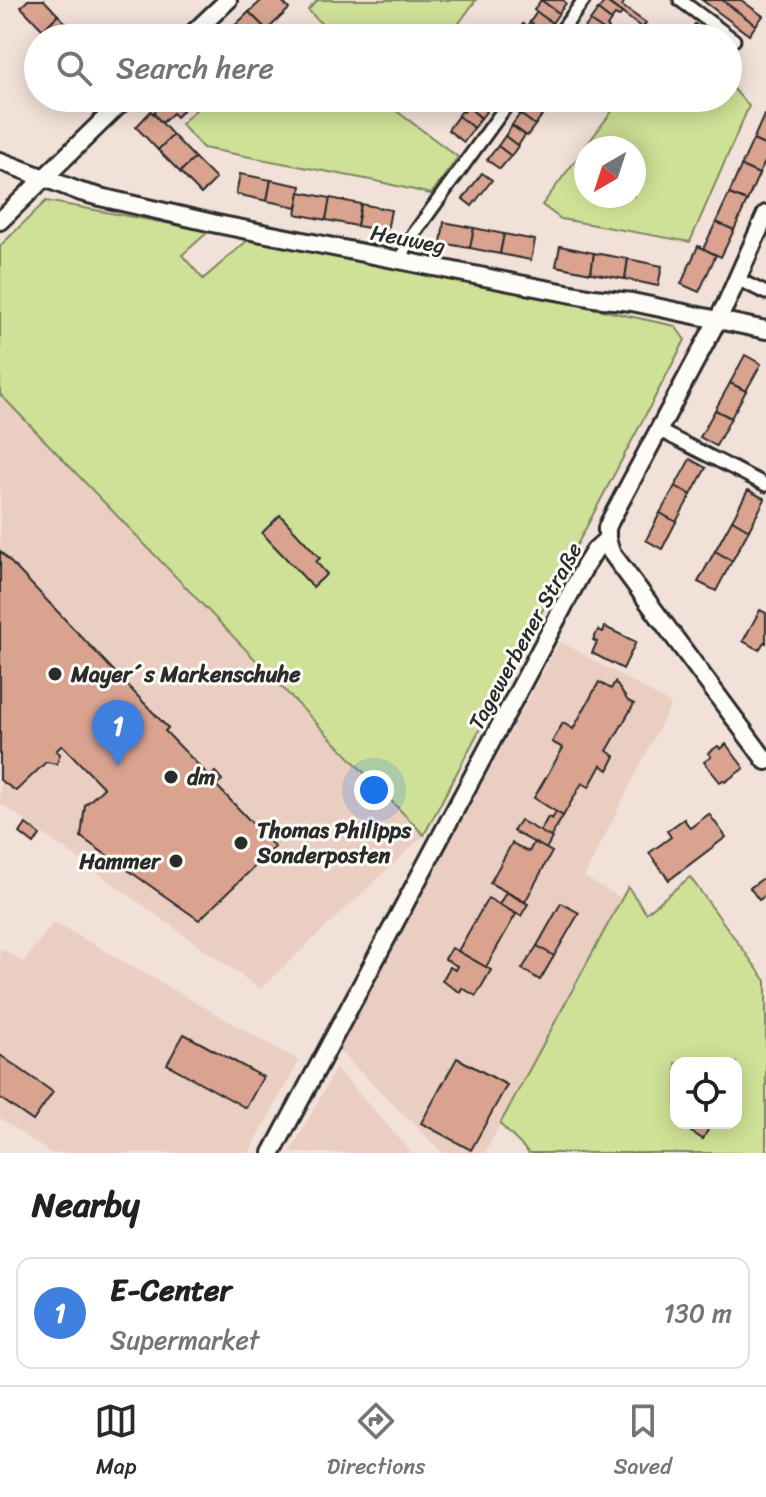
<!DOCTYPE html>
<meta charset="utf-8">
<style>
body{margin:0;font-family:Sriracha,sans-serif;background:#f2f2f2;color:#202124}
.controls{position:absolute;right:24px;bottom:24px;display:grid;overflow:hidden;border-radius:16px;box-shadow:0 4px 20px #0003}
.controls button{width:72px;height:72px;display:grid;place-items:center;padding:0;border:0;border-bottom:2px solid #e0e0e0;background:#fff;color:#202124;font:40px sans-serif}
.compass{position:absolute;left:574px;top:136px;width:72px;height:72px;border-radius:50%;background:#fff;box-shadow:0 4px 20px #0003;rotate:219deg}
.you{position:absolute;left:374px;top:790px;width:28px;height:28px;margin:-20px;border:6px solid #fff;border-radius:50%;background:#1a73e8;box-shadow:0 0 0 12px #1a73e833}
.badge{display:grid;place-items:center;width:52px;height:52px;border-radius:50%;background:#2b2b2b;color:#fff;font-size:26px;font-weight:700}
.pin{position:absolute;translate:-50% -66px;filter:drop-shadow(0 2px 4px #0008)}
.pin::after{content:'';position:absolute;top:42px;width:28px;height:24px;background:inherit;clip-path:polygon(0 0,100% 0,50% 100%)}
.list{margin:0;padding:0;list-style:none}
h2{display:flex;justify-content:space-between;align-items:center;height:104px;margin:0;padding:0 32px;font-size:34px}
h2 small{font-size:26px;font-weight:400;color:#757577}
.list li{display:grid;grid-template-columns:52px 1fr auto;gap:24px;align-items:center;box-sizing:border-box;height:112px;margin:0 16px 16px;padding:0 16px;border:2px solid #e0e0e0;border-radius:16px}
.list b{display:block;font-size:30px;white-space:nowrap}
.list p{margin:0;font-size:26px;white-space:nowrap;color:#757577}
.list em{font-size:26px;font-style:normal;color:#757577}
.icon{flex:none;width:44px;height:44px;fill:none;stroke:currentColor;stroke-width:2;stroke-linecap:round;stroke-linejoin:round}
.map{position:relative;flex:none;width:766px;height:1153px;overflow:hidden}
.search{position:absolute;background:#fff;box-shadow:0 4px 20px #0003;left:24px;right:24px;top:24px;height:88px;display:flex;align-items:center;gap:20px;box-sizing:border-box;padding:0 28px;border-radius:44px;color:#757577;font-size:30px}
.sheet{height:232px;background:#fff}
nav{display:flex;justify-content:space-around;align-items:center;box-sizing:border-box;height:112px;border-top:2px solid #e0e0e0;background:#fff;font-size:22px;color:#757577}
nav a{display:grid;justify-items:center;gap:4px}
nav .on{color:#2b2b2b}
.map>svg:first-child{display:block}
.built{fill:#eacec2}
.green{fill:#cfe196;stroke:#7d8660;stroke-width:2;fill-rule:evenodd}
.building{fill:#d9a390;stroke:#2b2b2b;stroke-width:2}
.lines{fill:none;stroke-linecap:round;stroke-linejoin:round}
.street-casing{stroke:#2b2b2b;stroke-width:17}
.secondary-casing{stroke:#2b2b2b;stroke-width:22}
.street{stroke:#fdfcf7;stroke-width:11}
.secondary{stroke:#fdfcf7;stroke-width:16}
.poi-dot{fill:#2b2b2b;stroke:#fdfcf7;stroke-width:3}
.labels{text-anchor:middle;dominant-baseline:central;stroke-width:6;stroke-linejoin:round;paint-order:stroke}
.street-label{font-size:22px;fill:#2b2b2b;stroke:#fdfcf7}
.poi-label{font-size:22px;font-weight:bold;fill:#2b2b2b;stroke:#fdfcf7;text-anchor:start}
</style>
<div class="map">
<svg width="766" height="1153" viewBox="0 0 766 1153">
<rect width="100%" height="100%" fill="#f2e1d8"/>
<filter id="ink" filterUnits="userSpaceOnUse"><feTurbulence type="fractalNoise" baseFrequency=".0125" numOctaves="2"/><feDisplacementMap in="SourceGraphic" scale="16" xChannelSelector="R" yChannelSelector="G"/><feConvolveMatrix kernelMatrix="1 2 1 2 8 2 1 2 1" color-interpolation-filters="sRGB"/></filter>
<g filter="url(#ink)">
<g class="built">
<polygon points="0,394 424,835 260,989 0,803"/>
<polygon points="560,641 671,704 584,877 621,898 485,1153 443,1153 337,1049"/>
<polygon points="54,922 299,1061 249,1153 50,1153 0,1118 0,948 23,962"/>
<polygon points="336,1068 412,1153 290,1153"/>
</g>
<g class="green">
<polygon points="318,0 476,0 448,38 335,38 308,10"/>
<path d="M728 83 749 106 690 242 561 219 542 205 622 98H728ZM586 148H634V196H586Z"/>
<polygon points="208,98 379,98 458,157 431,194 376,181 203,148 181,124"/>
<polygon points="46,201 209,231 182,255 203,279 249,239 352,256 675,326 685,340 424,835 0,394 0,246"/>
<path d="M690 877 766 981V1153H529L500 1124 628 887 646 913ZM676 1063H736V1123H676Z"/>
</g>
<g class="building">
<polygon points="28,0 44,0 58,15 43,30 21,7"/>
<polygon points="262,0 281,0 289,9 267,30 249,12"/>
<polygon points="541,0 559,13 552,23 534,10"/>
<polygon points="541,0 563,0 566,3 559,13"/>
<polygon points="605,0 625,0 622,6 646,23 642,28"/>
<polygon points="702,0 722,0 756,25 749,35"/>
<polygon points="722,0 741,0 763,16 756,25"/>
<polygon points="605,1 622,13 619,17 615,15 611,20 598,10"/>
<polygon points="598,10 611,20 607,26 609,28 606,32 590,21"/>
<polygon points="249,12 267,30 259,38 232,38 227,33"/>
<polygon points="537,12 552,23 544,33 530,22"/>
<polygon points="58,15 81,38 51,38 43,30"/>
<polygon points="590,21 609,34 606,38 599,36 594,38 583,30"/>
<polygon points="530,22 544,33 540,38 530,38 519,30 523,24 527,27"/>
<polygon points="695,24 714,38 685,38"/>
<polygon points="195,98 176,117 173,113 162,123 153,113 163,103 159,98"/>
<polygon points="474,98 489,108 481,118 468,107"/>
<polygon points="532,98 545,98 551,102 543,114 528,103"/>
<polygon points="528,103 543,114 535,125 520,114"/>
<polygon points="468,107 481,118 474,128 458,116 462,111 464,112"/>
<polygon points="151,111 173,135 158,150 136,127"/>
<polygon points="520,114 535,125 527,136 512,125"/>
<polygon points="764,115 766,116 766,146 753,140"/>
<polygon points="458,116 474,128 464,142 448,130"/>
<polygon points="512,126 525,135 518,146 505,136"/>
<polygon points="173,135 195,158 180,172 158,150"/>
<polygon points="505,136 518,146 511,156 498,146"/>
<polygon points="753,140 766,146 766,160 759,174 741,166"/>
<polygon points="498,146 511,156 500,169 487,160"/>
<polygon points="195,158 216,179 201,194 180,172"/>
<polygon points="741,166 759,174 747,201 729,194"/>
<polygon points="482,173 492,180 472,206 463,199"/>
<polygon points="240,174 271,180 267,201 236,194"/>
<polygon points="271,180 301,186 297,207 267,201"/>
<polygon points="300,192 330,198 326,220 296,214"/>
<polygon points="729,194 747,201 734,230 716,222"/>
<polygon points="330,198 361,204 357,226 326,220"/>
<polygon points="361,204 391,210 387,231 357,226"/>
<polygon points="444,222 474,228 470,248 441,243"/>
<polygon points="716,222 734,230 721,257 703,249"/>
<polygon points="474,228 504,234 500,254 470,248"/>
<polygon points="504,234 535,240 531,260 500,254"/>
<polygon points="560,246 594,253 591,273 556,266"/>
<polygon points="698,246 716,255 699,292 681,284"/>
<polygon points="594,253 628,259 625,279 591,273"/>
<polygon points="628,259 662,266 658,286 625,279"/>
<polygon points="745,355 761,364 746,391 730,383"/>
<polygon points="730,383 746,391 731,418 715,410"/>
<polygon points="715,410 731,418 716,446 700,437"/>
<polygon points="690,459 706,468 691,495 675,486"/>
<polygon points="675,486 691,495 676,522 660,513"/>
<polygon points="748,490 765,499 749,530 732,520"/>
<polygon points="660,513 676,522 662,549 646,540"/>
<polygon points="280,515 320,558 316,562 327,574 313,587 262,533"/>
<polygon points="732,520 749,530 732,561 715,551"/>
<polygon points="0,551 168,728 165,731 210,777 215,772 218,775 222,780 216,785 275,847 199,920 81,837 85,805 104,788 62,745 56,751 60,754 57,764 46,762 16,791 0,780"/>
<polygon points="715,551 732,561 716,591 698,582"/>
<polygon points="760,610 766,613 766,643 764,642 759,650 743,641"/>
<polygon points="605,627 636,642 623,669 592,653 597,642 593,640 598,630 603,632"/>
<polygon points="599,682 611,689 615,682 628,701 634,704 607,751 615,756 608,770 601,765 589,787 582,783 563,816 534,798 563,748 552,742 563,723 573,729"/>
<polygon points="726,744 744,768 725,782 723,780 720,782 704,762 711,757 708,753 718,746 721,749"/>
<polygon points="556,812 563,816 550,838 540,832 548,817 552,819"/>
<polygon points="709,814 726,837 669,880 649,853 671,837 667,831 684,819 690,828"/>
<polygon points="520,820 552,838 546,849 513,831"/>
<polygon points="26,824 40,835 34,844 20,833"/>
<polygon points="534,842 552,852 525,902 490,883 512,843 529,852"/>
<polygon points="766,876 766,895 759,900 750,888"/>
<polygon points="506,892 528,904 521,916 499,905"/>
<polygon points="488,898 516,914 486,967 458,951"/>
<polygon points="561,903 579,913 554,956 537,946"/>
<polygon points="537,946 554,956 540,980 522,969"/>
<polygon points="452,948 491,970 476,996 462,988 460,992 442,981 450,967 455,970 457,966 445,959"/>
<polygon points="184,1034 263,1077 246,1108 167,1064"/>
<polygon points="0,1055 53,1092 33,1121 0,1098"/>
<polygon points="457,1058 507,1085 471,1150 421,1123"/>
<polygon points="696,1123 711,1124 703,1139 691,1132"/>
</g>
<g class="lines">
<defs>
<g id="street">
<polyline points="680,0 734,40"/>
<polyline points="556,38 584,0"/>
<polyline points="402,260 405,249 413,235 512,98"/>
<polyline points="737,279 766,293"/>
<polyline points="658,430 766,485"/>
</g>
<g id="secondary">
<polyline points="188,38 228,0"/>
<polyline points="0,161 81,192 100,197 217,224 540,288 594,298 632,302 766,330"/>
<polyline points="0,221 126,98"/>
<polyline points="607,539 611,552 766,761"/>
<polyline points="272,1153 585,566 595,550 607,539 607,528 610,521 726,304 766,214"/>
</g>
</defs>
<use href="#street" class="street-casing"/>
<use href="#secondary" class="secondary-casing"/>
<use href="#street" class="street"/>
<use href="#secondary" class="secondary"/>
</g>
</g>
<g class="poi-dot">
<circle cx="55" cy="674" r="8"/>
<circle cx="171" cy="777" r="8"/>
<circle cx="241" cy="843" r="8"/>
<circle cx="176" cy="861" r="8"/>
</g>
<g class="labels">
<g class="street-label">
<text transform="translate(408 239) rotate(11)">Heuweg</text>
<text transform="translate(525 636) rotate(-61)">Tagewerbener Straße</text>
</g>
<g class="poi-label">
<text x="71" y="674">Mayer´s Markenschuhe</text>
<text x="187" y="777">dm</text>
<text x="257" y="830">Thomas Philipps<tspan x="257" dy="25">Sonderposten</tspan></text>
<text x="160" y="861" text-anchor="end">Hammer</text>
</g>
</g>
</svg>
<div class="controls">
<button><svg class="icon" aria-label="locate" viewBox="0 0 24 24"><circle cx="12" cy="12" r="6"/><path d="M12 2v4M12 18v4M2 12h4M18 12h4"/></svg></button>
</div>
<svg class="compass" viewBox="-18 -18 36 36"><path d="M0-13l5 13h-10z" fill="#e53935"/><path d="M0 13l5-13h-10z" fill="#757577"/></svg>
<div class="you"></div>
<div class="pin badge" style="left:118px;top:766px;background:#3f7fe0">1</div>
<div class="search"><svg class="icon" aria-label="search" viewBox="0 0 24 24"><circle cx="10" cy="10" r="6"/><path d="M15 15l6 6"/></svg>Search here</div>
</div>
<section class="sheet">
<h2>Nearby<small></small></h2>
<ul class="list">
<li><span class="badge" style="background:#3f7fe0">1</span><div><b>E-Center</b><p>Supermarket</p></div><em>130 m</em></li>
</ul>
</section>
<nav>
<a class="on"><svg class="icon" aria-label="map" viewBox="0 0 24 24"><path d="M3 6l6-2 6 2 6-2v14l-6 2-6-2-6 2zM9 4v14M15 6v14"/></svg>Map</a>
<a><svg class="icon" aria-label="directions" viewBox="0 0 24 24"><path d="M12 3l9 9-9 9-9-9zM9 14v-3h6M13 9l2 2-2 2"/></svg>Directions</a>
<a><svg class="icon" aria-label="saved" viewBox="0 0 24 24"><path d="M7 4h10v16l-5-4-5 4z"/></svg>Saved</a>
</nav>
